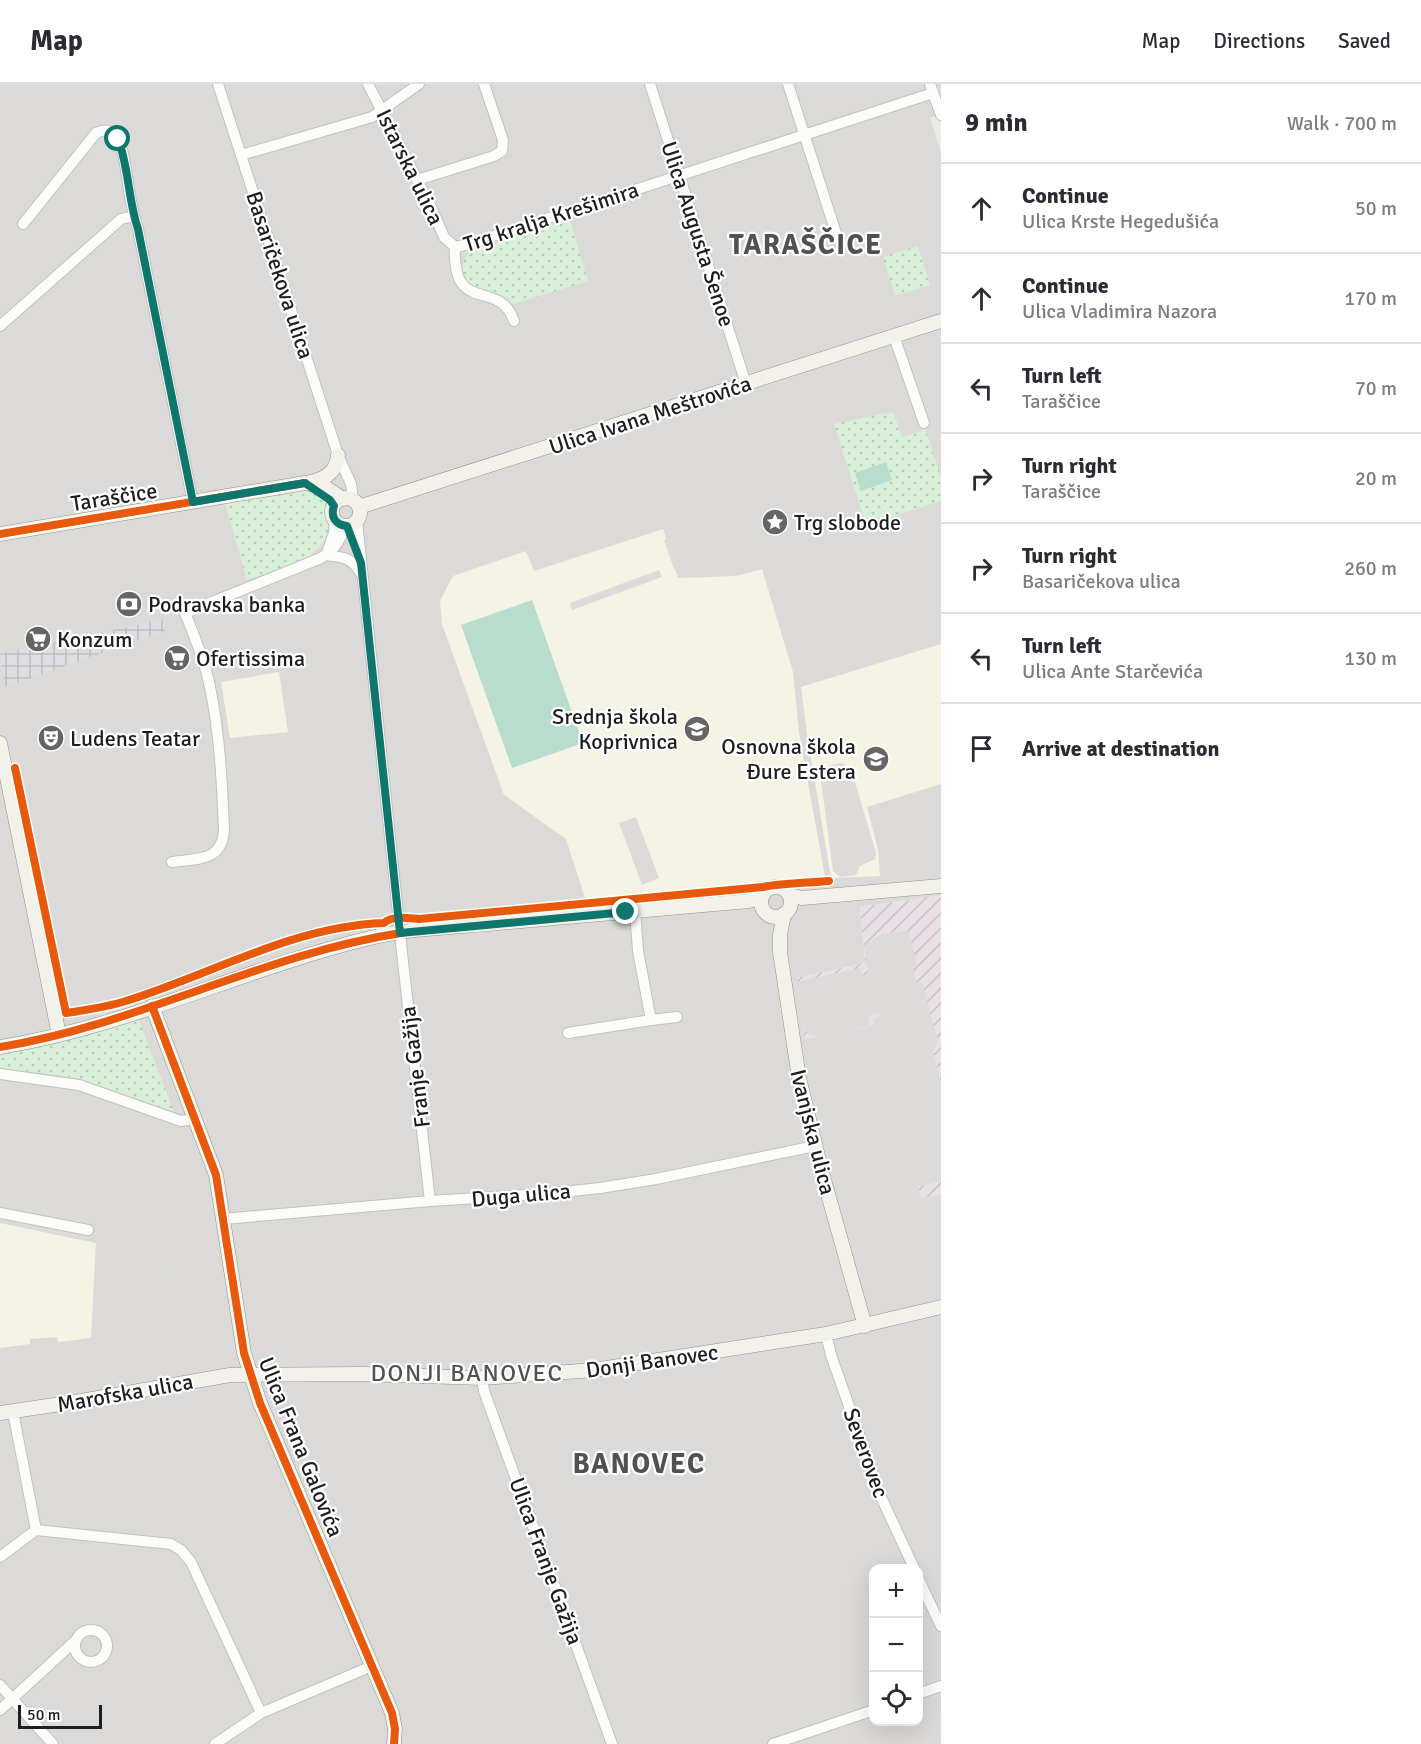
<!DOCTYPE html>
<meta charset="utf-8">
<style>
body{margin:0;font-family:Signika,sans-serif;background:#f2f2f3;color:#2b2b33}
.controls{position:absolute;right:18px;bottom:18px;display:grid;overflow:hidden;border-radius:12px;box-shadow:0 6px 24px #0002}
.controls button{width:54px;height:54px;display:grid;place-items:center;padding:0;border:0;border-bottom:2px solid #e1e1e2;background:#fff;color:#2b2b33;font:30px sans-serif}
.scale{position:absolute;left:18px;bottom:15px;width:84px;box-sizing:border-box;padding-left:6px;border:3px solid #1e1e1e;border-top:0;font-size:16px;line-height:21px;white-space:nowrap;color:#1e1e1e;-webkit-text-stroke:4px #fff;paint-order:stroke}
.stop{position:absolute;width:18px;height:18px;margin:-14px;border:4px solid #0f766e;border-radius:50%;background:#fff}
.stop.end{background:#0f766e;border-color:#fff;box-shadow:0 2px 6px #0008}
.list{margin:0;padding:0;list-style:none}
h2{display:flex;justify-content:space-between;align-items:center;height:78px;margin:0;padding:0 24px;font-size:26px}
h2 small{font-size:20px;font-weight:400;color:#7c7c81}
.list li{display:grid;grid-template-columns:39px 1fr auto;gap:18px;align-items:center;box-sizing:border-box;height:90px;padding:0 24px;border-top:2px solid #e1e1e2}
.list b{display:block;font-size:22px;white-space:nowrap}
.list p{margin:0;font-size:20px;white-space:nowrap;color:#7c7c81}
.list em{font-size:20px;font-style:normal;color:#7c7c81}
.icon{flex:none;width:33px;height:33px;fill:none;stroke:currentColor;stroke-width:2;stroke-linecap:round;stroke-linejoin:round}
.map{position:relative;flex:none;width:941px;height:1660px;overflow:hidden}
header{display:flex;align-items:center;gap:36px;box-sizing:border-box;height:84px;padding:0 30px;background:#fff;border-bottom:2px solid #e1e1e2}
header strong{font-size:28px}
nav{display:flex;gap:33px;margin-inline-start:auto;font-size:21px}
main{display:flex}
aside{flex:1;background:#fff}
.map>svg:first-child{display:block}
.residential{fill:#dbdad8;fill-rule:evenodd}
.industrial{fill:url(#industrial-furrows)}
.education{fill:#f4f3e4}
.park{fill:url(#park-dots)}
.pitch{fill:#b8ddce}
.parking{fill:#dcdbda}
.plaza{fill:url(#plaza-grid)}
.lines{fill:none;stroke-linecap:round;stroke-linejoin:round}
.street-casing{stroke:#c2c1bf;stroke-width:12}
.secondary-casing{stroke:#929381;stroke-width:15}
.street{stroke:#fcfcfb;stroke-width:10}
.secondary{stroke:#f2f2eb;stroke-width:14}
.cycleway-casing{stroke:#fff;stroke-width:11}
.cycleway{stroke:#e8590c;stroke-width:8}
.route{stroke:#0f766e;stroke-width:8}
.labels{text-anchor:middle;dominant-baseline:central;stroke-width:4.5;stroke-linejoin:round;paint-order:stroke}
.street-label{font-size:22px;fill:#1e1e1e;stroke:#fff}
.poi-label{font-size:22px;fill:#1e1e1e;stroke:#fff;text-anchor:start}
.neighbourhood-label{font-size:24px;letter-spacing:1.5px;fill:#515151;stroke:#fff}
.district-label{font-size:28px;font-weight:bold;letter-spacing:1.5px;fill:#515151;stroke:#fff}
</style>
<header>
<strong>Map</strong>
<nav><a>Map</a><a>Directions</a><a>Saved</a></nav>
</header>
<main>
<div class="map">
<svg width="941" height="1660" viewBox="0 0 941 1660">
<defs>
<pattern id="industrial-furrows" width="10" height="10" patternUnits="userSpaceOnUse" patternTransform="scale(1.5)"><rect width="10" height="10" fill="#e9e0e5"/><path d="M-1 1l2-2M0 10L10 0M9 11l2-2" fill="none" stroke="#c7c0c4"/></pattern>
<pattern id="park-dots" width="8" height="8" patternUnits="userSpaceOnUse" patternTransform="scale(1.5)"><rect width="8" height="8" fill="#d8efd8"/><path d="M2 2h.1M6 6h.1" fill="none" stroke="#b9ccb9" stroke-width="1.8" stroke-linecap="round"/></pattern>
<pattern id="plaza-grid" width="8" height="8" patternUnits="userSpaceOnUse" patternTransform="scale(1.5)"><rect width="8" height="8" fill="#dedde1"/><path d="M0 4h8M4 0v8" fill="none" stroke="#bebdc1"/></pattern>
</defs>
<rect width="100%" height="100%" fill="#eceae7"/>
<path class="residential" d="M0 0H941V30L930 34 941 68V811L860 823 865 879 797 894 806 955 875 941 899 1036 834 1048 907 1056 921 1114 941 1110V1660H0ZM874 1484H918V1638H874Z"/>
<polygon class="industrial" points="941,811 941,1110 921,1114 875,941 805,955 797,894 865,879 860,823"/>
<g class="education">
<polygon points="663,445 678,494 736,492 762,485 793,588 799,649 825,793 702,807 586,817 566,755 504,711 442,540 440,517 453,492 526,467 534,487"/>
<polygon points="941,560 941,700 867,723 878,766 880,792 831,794 807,650 801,603"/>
<polygon points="279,588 288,648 230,654 221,598"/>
<polygon points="0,1139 96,1159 91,1254 58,1258 57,1253 30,1255 30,1260 0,1264"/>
</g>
<g class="park">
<path d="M570 136 588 197 513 220C502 207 487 211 473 203 458 194 460 177 471 166Z"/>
<polygon points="918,162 930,201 895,212 883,173"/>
<polygon points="893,328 902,353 921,347 924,341 941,393 941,417 866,441 834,340"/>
<path d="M302 406 318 411 328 420C325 428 326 433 332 440 319 480 282 484 247 496L225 419Z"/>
<polygon points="138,934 174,1028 77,994 0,984 0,969 34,964"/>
</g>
<g class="pitch">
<polygon points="886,378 892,396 861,407 855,389"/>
<polygon points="532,516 583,659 512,684 461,541"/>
</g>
<g class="parking">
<polygon points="682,450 692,479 674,485 664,456"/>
<polygon points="314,485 316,493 246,519 243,512"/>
<polygon points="659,486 662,493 572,526 570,519"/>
<polygon points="287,651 297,749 232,756 222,657"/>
<polygon points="839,679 845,680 850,697 855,698 876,769 875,775 860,782 856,791 840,793 833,787 820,689 824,683"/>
<polygon points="63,684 75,757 45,763 33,689"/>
<polygon points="636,733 659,794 642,801 619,739"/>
<polygon points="626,846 628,864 587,868 586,850"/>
<polygon points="908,846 918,882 913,883 917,899 922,898 938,958 933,968 941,1000 941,1097 918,1103 906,1056 839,1066 836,1058 834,1048 899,1036 873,935 881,932 878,929 868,932 870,939 867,942 817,953 804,946 797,898 860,884 862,892 868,890 864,862 879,851"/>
<polygon points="635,913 637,923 593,930 592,920"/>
<polygon points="0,1115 83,1132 78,1155 0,1138"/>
<polygon points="187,1163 187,1166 211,1164 211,1170 187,1174 188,1184 161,1187 165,1223 122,1226 120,1165"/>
<polygon points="17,1635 34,1655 29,1660 0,1660 0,1650"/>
</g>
<polygon class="plaza" points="165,535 165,547 5,603 0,570"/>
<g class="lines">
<defs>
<g id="street">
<polyline points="218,0 338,371 351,400 353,416"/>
<polyline points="368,0 431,123 444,153 455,163"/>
<polyline points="650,0 746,300"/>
<polyline points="788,0 836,149"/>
<polyline points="930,0 941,31"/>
<polyline points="241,71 372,33 419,0"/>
<polyline points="417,96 494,72 502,67 503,56 484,0"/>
<path d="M23 140 96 49C123 35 125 82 128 99 129 110 132 121 134 132"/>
<path d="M514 237C499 193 452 233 455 163L466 161 933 9"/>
<polyline points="0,242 121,135 134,132 138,145 193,419"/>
<polyline points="894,252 924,339"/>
<polyline points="357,437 403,878 430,1117"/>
<polyline points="328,466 334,449 335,436"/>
<path d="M325 471C344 473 351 473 362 491"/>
<path d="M172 778C198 774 222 778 224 746 222 699 220 650 210 603 205 578 195 553 185 529L321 474C334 466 341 457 344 442"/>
<polyline points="651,936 677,933"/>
<polyline points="568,949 651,936 638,867 635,827"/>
<polyline points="0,990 79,1001 181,1037 194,1035"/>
<polyline points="0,1129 88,1146"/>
<polyline points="223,1135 430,1117 544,1110 600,1104 656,1095 815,1062"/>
<polyline points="826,1250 831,1271 881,1413 914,1484"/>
<polyline points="482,1294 484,1307 612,1660"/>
<polyline points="13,1328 36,1446"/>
<polyline points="36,1446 171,1460 181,1466 191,1478 261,1629"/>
<polyline points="0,1473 36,1446"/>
<polyline points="918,1494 941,1542"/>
<circle cx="91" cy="1562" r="16"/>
<polyline points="0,1601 53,1660"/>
<polyline points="918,1610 941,1602"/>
<polyline points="0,1626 75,1557"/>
<polyline points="215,1660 261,1629 372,1582"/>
<polyline points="773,1660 874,1626"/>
</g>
<g id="secondary">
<path d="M310 398C325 395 337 388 338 371"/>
<circle cx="346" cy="428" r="14"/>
<polyline points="359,423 941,237"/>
<polyline points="0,450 305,399 325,403 343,415"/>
<polyline points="0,659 59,951"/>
<circle cx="776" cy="818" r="15"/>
<polyline points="790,811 802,814 941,802"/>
<polyline points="784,830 780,851 780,868 799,994 821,1085 865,1242"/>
<polyline points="152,922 216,1091 244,1269 260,1319 392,1629 395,1645 394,1660"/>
<path d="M0 963C127 943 245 884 370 854 415 843 463 843 510 838 589 831 669 824 749 817L762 812"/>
<polyline points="0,1329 81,1317 230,1291 363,1290 482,1294 594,1286 826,1250 941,1223"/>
</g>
</defs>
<use href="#street" class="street-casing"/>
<use href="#secondary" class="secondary-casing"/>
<use href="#street" class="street"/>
<use href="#secondary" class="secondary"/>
<defs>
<g id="cycleway">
<polyline points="0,450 305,399"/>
<path d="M15 684 66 929C87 926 108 923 129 916 212 890 294 842 384 839 393 831 408 834 419 835L763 803C784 799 807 799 829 797"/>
<polyline points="152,922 216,1091 244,1269 260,1319 392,1629 395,1645 394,1660"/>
<path d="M0 963C138 941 263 870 401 849"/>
</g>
</defs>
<use href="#cycleway" class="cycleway-casing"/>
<use href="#cycleway" class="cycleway"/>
</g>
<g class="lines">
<path class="route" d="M118 55C129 83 128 116 138 145L193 418 305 399 330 416 334 422C330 433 336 441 347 442L361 479 400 849 626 828"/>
</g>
<defs>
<symbol id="sight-disc" viewBox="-11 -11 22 22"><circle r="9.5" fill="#666564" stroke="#fff"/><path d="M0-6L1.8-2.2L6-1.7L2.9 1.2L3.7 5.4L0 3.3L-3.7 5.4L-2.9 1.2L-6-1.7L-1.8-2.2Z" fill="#fff"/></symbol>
<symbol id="bank-disc" viewBox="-11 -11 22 22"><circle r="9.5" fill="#666564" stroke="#fff"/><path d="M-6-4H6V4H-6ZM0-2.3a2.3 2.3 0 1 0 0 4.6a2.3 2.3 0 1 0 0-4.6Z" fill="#fff"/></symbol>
<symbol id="supermarket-disc" viewBox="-11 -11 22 22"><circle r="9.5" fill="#666564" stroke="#fff"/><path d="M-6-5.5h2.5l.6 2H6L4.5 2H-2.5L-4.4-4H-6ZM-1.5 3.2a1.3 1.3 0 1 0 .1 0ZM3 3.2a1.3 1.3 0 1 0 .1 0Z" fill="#fff"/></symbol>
<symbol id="school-disc" viewBox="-11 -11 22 22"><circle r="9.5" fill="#666564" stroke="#fff"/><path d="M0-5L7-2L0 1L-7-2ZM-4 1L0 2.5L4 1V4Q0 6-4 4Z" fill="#fff"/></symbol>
<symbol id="theatre-disc" viewBox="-11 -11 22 22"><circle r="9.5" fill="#666564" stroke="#fff"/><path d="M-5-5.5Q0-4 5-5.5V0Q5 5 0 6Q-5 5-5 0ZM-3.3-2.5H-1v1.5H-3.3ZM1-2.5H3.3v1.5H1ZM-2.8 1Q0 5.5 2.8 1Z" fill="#fff"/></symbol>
</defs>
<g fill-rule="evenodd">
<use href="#sight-disc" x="760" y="423" width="30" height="30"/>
<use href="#bank-disc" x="114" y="505" width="30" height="30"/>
<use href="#supermarket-disc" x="23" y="540" width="30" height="30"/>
<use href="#supermarket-disc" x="162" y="559" width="30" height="30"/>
<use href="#school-disc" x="682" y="630" width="30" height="30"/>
<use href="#theatre-disc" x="36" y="639" width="30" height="30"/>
<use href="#school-disc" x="861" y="660" width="30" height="30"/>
</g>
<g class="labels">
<g class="street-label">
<text transform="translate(410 83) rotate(64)">Istarska ulica</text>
<text transform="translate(551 133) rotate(-18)">Trg kralja Krešimira</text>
<text transform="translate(698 150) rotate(72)">Ulica Augusta Šenoe</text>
<text transform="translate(280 191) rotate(72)">Basaričekova ulica</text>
<text transform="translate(650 331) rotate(-18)">Ulica Ivana Meštrovića</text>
<text transform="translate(114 413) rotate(-9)">Taraščice</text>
<text transform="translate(415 983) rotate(-97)">Franje Gažija</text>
<text transform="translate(813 1048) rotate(76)">Ivanjska ulica</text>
<text transform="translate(521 1111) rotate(-5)">Duga ulica</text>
<text transform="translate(652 1277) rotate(-8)">Donji Banovec</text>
<text transform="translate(125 1309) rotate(-10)">Marofska ulica</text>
<text transform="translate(301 1363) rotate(68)">Ulica Frana Galovića</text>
<text transform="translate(866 1369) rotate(70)">Severovec</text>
<text transform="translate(546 1477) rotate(70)">Ulica Franje Gažija</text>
</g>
<g class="poi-label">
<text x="794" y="438">Trg slobode</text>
<text x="148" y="520">Podravska banka</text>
<text x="57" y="555">Konzum</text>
<text x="196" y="574">Ofertissima</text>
<text x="678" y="632" text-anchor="end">Srednja škola<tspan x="678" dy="25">Koprivnica</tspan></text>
<text x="70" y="654">Ludens Teatar</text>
<text x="856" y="662" text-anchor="end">Osnovna škola<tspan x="856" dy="25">Đure Estera</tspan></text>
</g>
<g class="neighbourhood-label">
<text x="467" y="1289">DONJI BANOVEC</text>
</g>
<g class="district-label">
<text x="806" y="161">TARAŠČICE</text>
<text x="639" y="1380">BANOVEC</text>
</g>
</g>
</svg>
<div class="controls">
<button>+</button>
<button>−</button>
<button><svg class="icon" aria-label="locate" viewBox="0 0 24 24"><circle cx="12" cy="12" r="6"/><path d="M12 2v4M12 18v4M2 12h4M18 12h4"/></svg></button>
</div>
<div class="scale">50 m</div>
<div class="stop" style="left:118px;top:55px"></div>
<div class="stop end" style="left:626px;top:828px"></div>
</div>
<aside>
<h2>9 min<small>Walk · 700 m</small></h2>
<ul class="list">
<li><svg class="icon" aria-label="ahead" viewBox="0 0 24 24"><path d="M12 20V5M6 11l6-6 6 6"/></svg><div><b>Continue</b><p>Ulica Krste Hegedušića</p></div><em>50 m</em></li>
<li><svg class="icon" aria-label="ahead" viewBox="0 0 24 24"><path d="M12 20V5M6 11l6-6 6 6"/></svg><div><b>Continue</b><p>Ulica Vladimira Nazora</p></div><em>170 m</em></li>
<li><svg class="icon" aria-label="left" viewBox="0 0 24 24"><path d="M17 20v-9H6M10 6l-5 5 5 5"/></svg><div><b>Turn left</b><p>Taraščice</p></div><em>70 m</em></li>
<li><svg class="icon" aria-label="right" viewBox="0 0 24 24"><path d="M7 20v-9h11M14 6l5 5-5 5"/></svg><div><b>Turn right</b><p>Taraščice</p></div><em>20 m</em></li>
<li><svg class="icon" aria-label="right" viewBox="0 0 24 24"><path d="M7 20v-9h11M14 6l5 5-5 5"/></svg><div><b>Turn right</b><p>Basaričekova ulica</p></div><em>260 m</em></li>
<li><svg class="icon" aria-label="left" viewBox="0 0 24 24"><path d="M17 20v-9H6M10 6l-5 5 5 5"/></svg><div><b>Turn left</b><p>Ulica Ante Starčevića</p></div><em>130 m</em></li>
<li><svg class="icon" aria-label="arrive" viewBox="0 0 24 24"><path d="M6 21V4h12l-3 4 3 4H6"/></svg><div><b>Arrive at destination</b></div></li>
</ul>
</aside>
</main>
